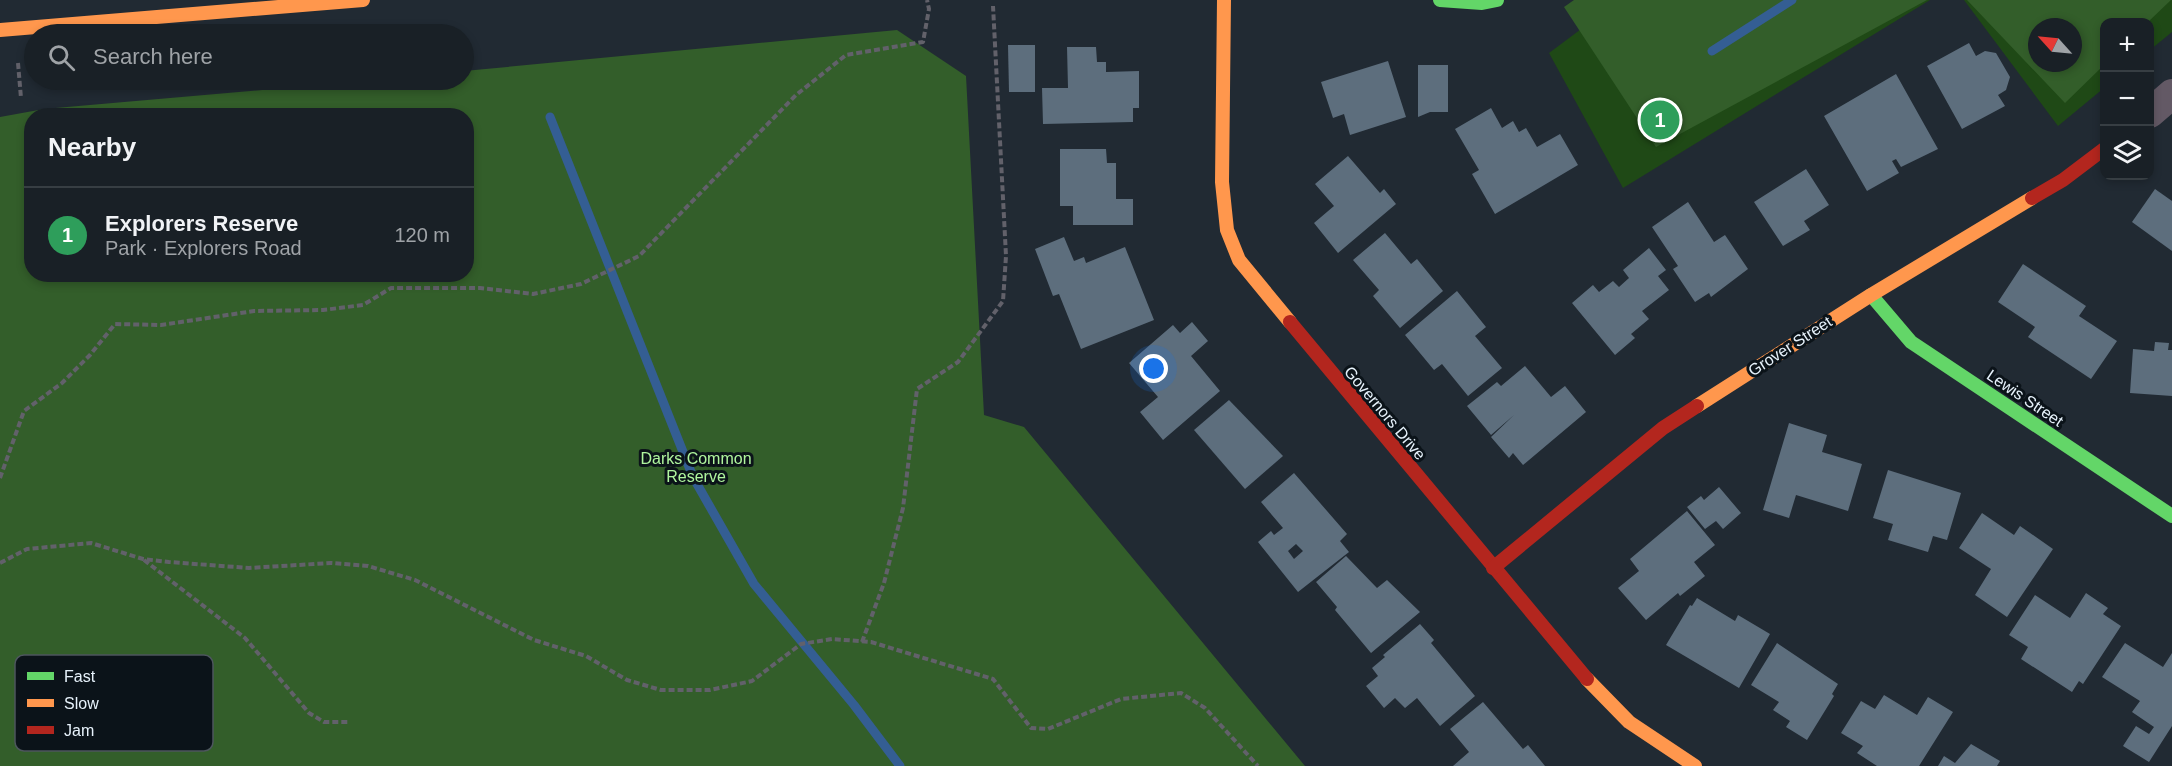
<!DOCTYPE html>
<meta charset="utf-8">
<style>
body{margin:0;font-family:Arial,sans-serif;background:#22282e;color:#f1f3f6}
.controls{position:absolute;right:18px;top:18px;display:grid;overflow:hidden;border-radius:12px;box-shadow:0 3px 9px #0003}
.controls button{width:54px;height:54px;display:grid;place-items:center;padding:0;border:0;border-bottom:2px solid #373e43;background:#192026;color:#f1f3f6;font:30px sans-serif}
.compass{position:absolute;left:2028px;top:18px;width:54px;height:54px;border-radius:50%;background:#192026;box-shadow:0 3px 9px #0003;rotate:297deg}
.you{position:absolute;left:1154px;top:369px;width:21px;height:21px;margin:-15px;border:4px solid #fff;border-radius:50%;background:#1a73e8;box-shadow:0 0 0 9px #1a73e833}
.badge{display:grid;place-items:center;width:39px;height:39px;border-radius:50%;background:#a2acb5;color:#fff;font-size:20px;font-weight:700}
.pin{position:absolute;translate:-50% -50%;border:3px solid #fff;box-shadow:0 2px 6px #0006}
.list{margin:0;padding:0;list-style:none}
h2{display:flex;justify-content:space-between;align-items:center;height:78px;margin:0;padding:0 24px;font-size:26px}
h2 small{font-size:20px;font-weight:400;color:#9fa3a7}
.list li{display:grid;grid-template-columns:39px 1fr auto;gap:18px;align-items:center;box-sizing:border-box;height:96px;padding:0 24px;border-top:2px solid #373e43}
.list b{display:block;font-size:22px;white-space:nowrap}
.list p{margin:0;font-size:20px;white-space:nowrap;color:#9fa3a7}
.list em{font-size:20px;font-style:normal;color:#9fa3a7}
.icon{flex:none;width:33px;height:33px;fill:none;stroke:currentColor;stroke-width:2;stroke-linecap:round;stroke-linejoin:round}
.map{position:relative;flex:none;width:2172px;height:766px;overflow:hidden}
.search{position:absolute;background:#192026;box-shadow:0 3px 9px #0003;left:24px;top:24px;width:450px;height:66px;display:flex;align-items:center;gap:15px;box-sizing:border-box;padding:0 21px;border-radius:33px;color:#9fa3a7;font-size:22px}
.panel{position:absolute;background:#192026;box-shadow:0 3px 9px #0003;left:24px;top:108px;width:450px;height:174px;border-radius:24px}
.map>svg:first-child{display:block}
.green{fill:#1f4916;fill-rule:evenodd}
.forest{fill:#335e2a;fill-rule:evenodd}
.lines{fill:none;stroke-linecap:round;stroke-linejoin:round}
.stream{stroke:#345e93;stroke-width:9}
.building{fill:#5d6e7d;fill-rule:evenodd}
.path{stroke:#62616a;stroke-width:4;stroke-dasharray:6 3;stroke-linecap:butt}
.street{stroke:#635965;stroke-width:30}
.fast{stroke:#63d668;stroke-width:14}
.slow{stroke:#ff974d;stroke-width:14}
.jam{stroke:#b3261e;stroke-width:14}
.labels{text-anchor:middle;dominant-baseline:central;stroke-width:6;stroke-linejoin:round;paint-order:stroke}
.street-label{font-size:16px;fill:#e7f2fb;stroke:#0b1319}
.park-label{font-size:16px;fill:#b0f69e;stroke:#0b1319}
.key{fill:#0b1319;stroke:#4d565d;stroke-width:1.5}
.key-label{font-size:16px;fill:#e7f2fb}
</style>
<div class="map">
<svg width="2172" height="766" viewBox="0 0 2172 766">
<rect width="100%" height="100%" fill="#212a33"/>
<g class="green">
<polygon points="1620,0 1930,0 1623,188 1549,53"/>
<path d="M1964 0H2172V32L2150 50V22H2104V88L2058 126ZM2037 27H2073V63H2037Z"/>
</g>
<g class="forest">
<polygon points="1574,0 1927,0 1656,147 1564,7"/>
<path d="M1967 0H2171L2148 22H2104V65L2065 103ZM2037 27H2073V63H2037Z"/>
<path d="M897 30 966 76 984 415 1024 427 1305 766H0V117L44 109 378 80H464V71ZM32 116H466V274H32Z"/>
</g>
<g class="lines">
<g class="stream">
<polyline points="1712,51 1792,0"/>
<polyline points="550,117 693,477 754,584 854,705 900,766"/>
</g>
</g>
<g class="building">
<polygon points="1969,43 1976,56 1985,51 1996,53 2010,77 2006,90 1998,95 2005,106 1962,129 1927,66"/>
<polygon points="1008,45 1035,45 1035,92 1009,92"/>
<polygon points="1067,47 1096,47 1097,62 1106,62 1106,72 1139,71 1139,108 1133,108 1133,122 1043,124 1042,88 1068,88"/>
<polygon points="1388,61 1406,117 1350,135 1344,114 1333,118 1321,82"/>
<polygon points="1418,65 1448,65 1448,112 1430,112 1418,117"/>
<polygon points="1896,74 1938,149 1901,167 1896,159 1892,161 1899,173 1867,191 1824,116"/>
<polygon points="1491,108 1502,128 1513,121 1519,132 1526,128 1537,147 1560,134 1578,165 1495,214 1472,174 1479,170 1455,129"/>
<polygon points="1060,149 1106,149 1107,163 1116,163 1116,199 1133,199 1133,225 1073,225 1073,206 1060,206"/>
<polygon points="1348,156 1380,193 1384,189 1396,204 1338,253 1314,223 1334,206 1315,184"/>
<polygon points="1806,169 1829,205 1804,221 1810,230 1783,246 1754,202"/>
<polygon points="2155,189 2172,201 2172,251 2132,222"/>
<polygon points="1688,202 1714,242 1725,235 1748,269 1711,297 1709,293 1695,302 1673,269 1678,266 1652,227"/>
<polygon points="1385,233 1411,264 1417,259 1443,291 1400,328 1373,296 1379,290 1353,260"/>
<polygon points="1064,237 1074,261 1084,257 1086,263 1125,247 1154,320 1081,349 1059,294 1053,296 1035,249"/>
<polygon points="1649,248 1666,270 1658,276 1669,290 1642,311 1649,319 1631,334 1635,338 1615,355 1572,303 1593,285 1599,292 1613,281 1619,287 1629,278 1623,270"/>
<polygon points="2023,264 2086,306 2079,316 2117,341 2091,379 2028,337 2035,327 1998,302"/>
<polygon points="1457,291 1486,327 1475,336 1502,368 1468,396 1442,364 1434,370 1405,335"/>
<polygon points="1192,322 1208,341 1191,356 1220,391 1163,440 1140,412 1158,397 1129,363 1173,325 1180,333"/>
<polygon points="2155,342 2169,343 2168,350 2172,350 2172,396 2130,393 2133,349 2154,351"/>
<polygon points="1525,366 1551,397 1565,386 1586,412 1523,465 1513,453 1509,458 1491,437 1514,415 1491,435 1467,406 1497,382 1501,386"/>
<polygon points="1229,400 1283,456 1245,489 1194,430"/>
<polygon points="1789,423 1827,435 1822,452 1862,464 1848,511 1796,495 1789,518 1763,510"/>
<polygon points="1888,470 1961,493 1947,540 1933,536 1928,552 1888,540 1893,524 1873,518"/>
<path d="M1294 473 1347 534 1340 541 1349 552 1298 592 1258 542 1271 531 1274 535 1283 528 1261 502ZM1296 544 1303 551 1294 559 1288 551Z"/>
<polygon points="1719,487 1741,513 1723,529 1716,521 1705,529 1687,507 1701,496 1704,500"/>
<polygon points="1687,511 1715,545 1694,562 1705,576 1680,596 1678,593 1646,620 1618,588 1639,571 1630,559"/>
<polygon points="1982,513 2014,535 2020,526 2053,549 2007,617 1975,595 1991,569 1959,548"/>
<polygon points="1346,556 1377,588 1387,580 1420,612 1371,653 1335,610 1337,607 1316,582"/>
<polygon points="2086,593 2108,608 2103,614 2121,626 2083,684 2079,681 2072,692 2021,659 2028,647 2009,635 2035,595 2070,618"/>
<polygon points="1697,598 1735,621 1738,615 1770,634 1739,688 1666,645 1690,605 1692,606"/>
<polygon points="1420,624 1434,640 1431,643 1475,696 1440,726 1417,698 1405,708 1395,698 1384,708 1366,686 1378,676 1372,668 1385,657 1383,655"/>
<polygon points="1777,643 1838,684 1832,694 1834,696 1807,740 1786,727 1790,721 1773,710 1779,702 1751,685"/>
<polygon points="2125,643 2163,667 2172,653 2172,726 2149,762 2123,746 2136,726 2149,734 2154,727 2132,712 2140,701 2102,677"/>
<polygon points="1884,695 1917,715 1928,697 1953,712 1919,766 1877,766 1857,753 1863,746 1841,733 1861,701 1875,709"/>
<polygon points="1483,702 1523,749 1528,745 1545,766 1453,766 1469,752 1450,729"/>
<polygon points="1971,744 2000,761 1997,766 1938,766 1944,756 1955,763"/>
</g>
<g class="lines">
<g class="path">
<polyline points="18,63 21,98"/>
<polyline points="0,478 24,411 62,383 90,355 115,324 161,325 254,311 323,310 363,305 391,288 480,288 533,294 581,284 639,256 796,95 846,55 923,42 929,9 927,0"/>
<polyline points="144,560 245,638 309,713 324,722 348,722"/>
<polyline points="0,563 27,549 91,543 143,559 169,562 249,568 331,563 368,566 415,580 534,640 586,656 627,680 661,690 710,690 752,681 801,644 832,639 871,642 993,679 1031,728 1048,729 1121,699 1181,693 1205,708 1258,766"/>
<polyline points="862,642 884,583 903,508 917,389 958,362 1003,301 1006,256 993,6"/>
</g>
<polyline class="street" points="2150,113 2172,94"/>
<g class="fast">
<polyline points="1440,0 1482,3 1497,0"/>
<polyline points="1871,295 1911,342 2172,516"/>
</g>
<g class="slow">
<polyline points="1224,0 1222,182 1227,230 1239,260 1290,322"/>
<polyline points="0,30 363,0"/>
<polyline points="1697,406 1871,295 2032,198"/>
<polyline points="1587,679 1629,722 1695,766"/>
</g>
<g class="jam">
<polyline points="2032,198 2063,180 2104,149"/>
<polyline points="1290,322 1587,679"/>
<polyline points="1493,568 1663,428 1697,406"/>
</g>
</g>
<g class="labels">
<g class="street-label">
<text transform="translate(1790 346) rotate(-33)">Grover Street</text>
<text transform="translate(2025 398) rotate(34)">Lewis Street</text>
<text transform="translate(1385 413) rotate(50)">Governors Drive</text>
</g>
<g class="park-label">
<text x="696" y="458">Darks Common<tspan x="696" dy="18">Reserve</tspan></text>
</g>
</g>
<rect x="15" y="655" width="198" height="96" rx="9" class="key"/>
<rect x="27" y="672" width="27" height="8" fill="#63d668"/>
<rect x="27" y="699" width="27" height="8" fill="#ff974d"/>
<rect x="27" y="726" width="27" height="8" fill="#b3261e"/>
<g class="key-label">
<text x="64" y="682">Fast</text>
<text x="64" y="709">Slow</text>
<text x="64" y="736">Jam</text>
</g>
</svg>
<div class="controls">
<button>+</button>
<button>−</button>
<button><svg class="icon" aria-label="layers" viewBox="0 0 24 24"><path d="M12 4l9 5-9 5-9-5zM3 14l9 5 9-5"/></svg></button>
</div>
<svg class="compass" viewBox="-18 -18 36 36"><path d="M0-13l5 13h-10z" fill="#e53935"/><path d="M0 13l5-13h-10z" fill="#9fa3a7"/></svg>
<div class="you"></div>
<div class="pin badge" style="left:1660px;top:120px;background:#2e9e5b">1</div>
<div class="search"><svg class="icon" aria-label="search" viewBox="0 0 24 24"><circle cx="10" cy="10" r="6"/><path d="M15 15l6 6"/></svg>Search here</div>
<section class="panel">
<h2>Nearby<small></small></h2>
<ul class="list">
<li><span class="badge" style="background:#2e9e5b">1</span><div><b>Explorers Reserve</b><p>Park · Explorers Road</p></div><em>120 m</em></li>
</ul>
</section>
</div>
